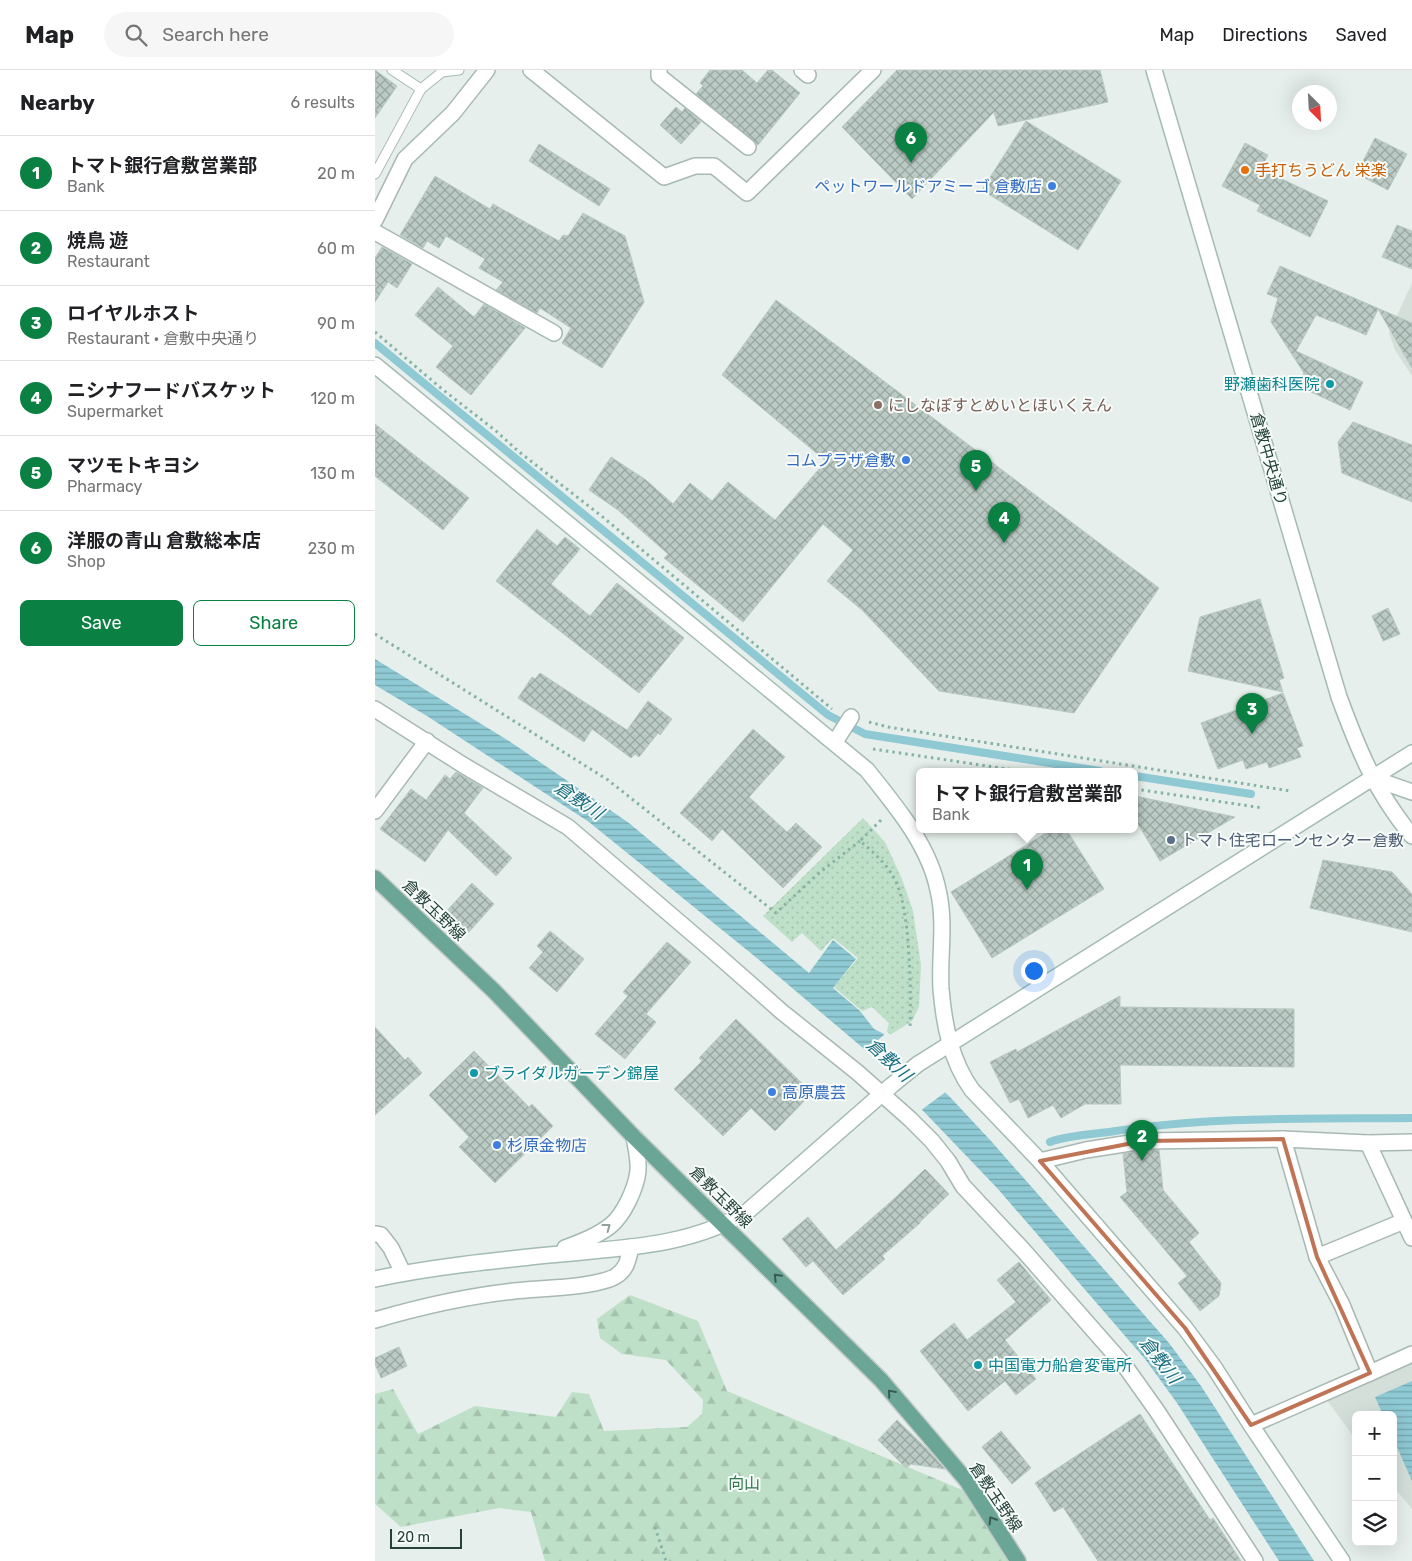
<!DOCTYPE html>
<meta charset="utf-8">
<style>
body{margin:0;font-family:Rubik,"Noto Sans JP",sans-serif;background:#f6f6f6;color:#202124}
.controls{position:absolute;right:15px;bottom:15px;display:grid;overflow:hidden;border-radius:8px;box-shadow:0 5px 20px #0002}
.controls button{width:45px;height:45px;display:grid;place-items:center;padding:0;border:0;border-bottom:1px solid #e0e0e0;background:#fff;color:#202124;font:25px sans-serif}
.compass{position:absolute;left:917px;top:15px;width:45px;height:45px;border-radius:50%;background:#fff;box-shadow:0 5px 20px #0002;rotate:156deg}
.scale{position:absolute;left:15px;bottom:12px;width:72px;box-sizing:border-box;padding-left:5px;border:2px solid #24423a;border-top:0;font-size:14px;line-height:18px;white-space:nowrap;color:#24423a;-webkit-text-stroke:4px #f7fbf9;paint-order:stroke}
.you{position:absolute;left:658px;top:900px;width:18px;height:18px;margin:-12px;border:4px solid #fff;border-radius:50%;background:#1a73e8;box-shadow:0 0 0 8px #1a73e833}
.badge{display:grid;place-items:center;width:32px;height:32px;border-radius:50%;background:#0b8043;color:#fff;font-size:16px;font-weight:700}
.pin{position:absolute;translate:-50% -41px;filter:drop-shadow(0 1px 2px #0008)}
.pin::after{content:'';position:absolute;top:26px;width:18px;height:15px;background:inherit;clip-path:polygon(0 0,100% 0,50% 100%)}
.popup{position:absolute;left:541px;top:698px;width:222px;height:65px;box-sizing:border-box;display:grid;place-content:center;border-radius:8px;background:#fff;filter:drop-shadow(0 1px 4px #0005);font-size:16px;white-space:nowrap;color:#757577}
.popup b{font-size:19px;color:#202124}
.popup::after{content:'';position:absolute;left:50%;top:100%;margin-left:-10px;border:10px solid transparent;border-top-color:#fff}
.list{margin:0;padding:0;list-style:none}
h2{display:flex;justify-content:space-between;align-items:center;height:65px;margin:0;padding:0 20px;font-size:21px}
h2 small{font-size:16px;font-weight:400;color:#757577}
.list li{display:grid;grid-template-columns:32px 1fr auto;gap:15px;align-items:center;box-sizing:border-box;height:75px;padding:0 20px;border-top:1px solid #e0e0e0}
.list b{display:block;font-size:19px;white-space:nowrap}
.list p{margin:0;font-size:16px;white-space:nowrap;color:#757577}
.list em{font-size:16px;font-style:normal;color:#757577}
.actions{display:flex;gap:10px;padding:15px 20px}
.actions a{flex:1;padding:11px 0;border:1px solid #0b8043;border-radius:8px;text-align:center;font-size:18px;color:#0b8043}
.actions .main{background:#0b8043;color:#fff}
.icon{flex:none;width:28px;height:28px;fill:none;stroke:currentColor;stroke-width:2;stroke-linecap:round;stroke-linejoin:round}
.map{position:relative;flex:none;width:1037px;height:1491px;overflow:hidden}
header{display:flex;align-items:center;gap:30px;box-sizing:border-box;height:70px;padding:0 25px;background:#fff;border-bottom:1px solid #e0e0e0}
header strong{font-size:24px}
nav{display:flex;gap:28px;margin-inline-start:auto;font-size:18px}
.search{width:350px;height:45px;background:#f6f6f6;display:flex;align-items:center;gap:12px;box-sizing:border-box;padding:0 18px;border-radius:28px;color:#757577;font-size:19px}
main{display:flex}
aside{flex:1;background:#fff}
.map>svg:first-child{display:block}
.built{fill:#d4dfda}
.forest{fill:url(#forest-firs)}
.park{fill:url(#park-dots)}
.water{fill:url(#water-rules)}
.pier{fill:#e6efeb}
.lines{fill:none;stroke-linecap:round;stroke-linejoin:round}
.stream{stroke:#8ec9d4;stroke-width:8}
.building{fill:url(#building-cross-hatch);stroke:#b8c9c2}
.lane-casing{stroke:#a8b8b2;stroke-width:11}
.street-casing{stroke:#a8b8b2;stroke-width:18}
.secondary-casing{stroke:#a4bbb3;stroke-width:18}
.primary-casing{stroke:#c2cac8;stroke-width:18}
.path{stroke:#86b3a5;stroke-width:3;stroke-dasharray:2.5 4;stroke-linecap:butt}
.lane{stroke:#fff;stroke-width:9}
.street{stroke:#fff;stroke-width:15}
.secondary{stroke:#fff;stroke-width:15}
.primary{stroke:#6aa596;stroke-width:15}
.oneway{stroke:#92a09c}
.oneway2{stroke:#365b51}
.marked{fill:none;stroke:#c07456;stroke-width:4;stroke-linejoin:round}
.food-dot{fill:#e8710a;stroke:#f7fbf9;stroke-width:2}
.shop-dot{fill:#3f7fe0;stroke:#f7fbf9;stroke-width:2}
.culture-dot{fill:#0f9aa8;stroke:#f7fbf9;stroke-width:2}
.education-dot{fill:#8d6e63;stroke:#f7fbf9;stroke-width:2}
.service-dot{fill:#5c6f8a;stroke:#f7fbf9;stroke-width:2}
.labels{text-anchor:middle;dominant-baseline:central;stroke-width:4;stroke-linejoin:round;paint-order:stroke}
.food-label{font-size:16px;fill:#c56008;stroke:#f7fbf9;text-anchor:start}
.shop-label{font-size:16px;fill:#366cbe;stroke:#f7fbf9;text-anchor:end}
.culture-label{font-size:16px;fill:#0d838f;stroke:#f7fbf9;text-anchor:start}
.education-label{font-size:16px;fill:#785e54;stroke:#f7fbf9;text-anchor:start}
.street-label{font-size:16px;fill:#24423a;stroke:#f7fbf9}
.service-label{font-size:16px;fill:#4e5e75;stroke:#f7fbf9;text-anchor:start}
.park-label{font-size:16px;fill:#2d7a4b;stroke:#f7fbf9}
.water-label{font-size:18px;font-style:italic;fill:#1c6f80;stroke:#f7fbf9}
</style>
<header>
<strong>Map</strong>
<div class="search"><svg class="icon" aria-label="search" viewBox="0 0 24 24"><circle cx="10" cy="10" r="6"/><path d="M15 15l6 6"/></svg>Search here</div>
<nav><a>Map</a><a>Directions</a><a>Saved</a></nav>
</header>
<main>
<aside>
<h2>Nearby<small>6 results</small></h2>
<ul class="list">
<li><span class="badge">1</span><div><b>トマト銀行倉敷営業部</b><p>Bank</p></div><em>20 m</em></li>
<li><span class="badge">2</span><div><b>焼鳥 遊</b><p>Restaurant</p></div><em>60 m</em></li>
<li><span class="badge">3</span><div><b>ロイヤルホスト</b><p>Restaurant · 倉敷中央通り</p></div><em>90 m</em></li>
<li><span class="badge">4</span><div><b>ニシナフードバスケット</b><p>Supermarket</p></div><em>120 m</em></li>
<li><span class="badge">5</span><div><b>マツモトキヨシ</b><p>Pharmacy</p></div><em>130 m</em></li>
<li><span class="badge">6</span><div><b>洋服の青山 倉敷総本店</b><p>Shop</p></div><em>230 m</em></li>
</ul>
<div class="actions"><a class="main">Save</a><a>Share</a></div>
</aside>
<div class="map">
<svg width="1037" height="1491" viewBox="0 0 1037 1491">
<defs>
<pattern id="forest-firs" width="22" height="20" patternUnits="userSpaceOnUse" patternTransform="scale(1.25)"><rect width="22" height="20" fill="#bfe0c8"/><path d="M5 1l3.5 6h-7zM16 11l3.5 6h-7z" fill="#a4c1ad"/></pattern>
<pattern id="park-dots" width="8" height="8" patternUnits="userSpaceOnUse" patternTransform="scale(1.25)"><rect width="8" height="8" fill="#bfe0c8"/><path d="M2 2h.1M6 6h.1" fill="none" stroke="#a4c1ad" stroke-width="1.8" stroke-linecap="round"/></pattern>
<pattern id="water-rules" width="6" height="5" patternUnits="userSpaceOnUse" patternTransform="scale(1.25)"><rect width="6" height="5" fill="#8ec9d4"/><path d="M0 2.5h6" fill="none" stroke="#74a5ad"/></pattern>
<pattern id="building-cross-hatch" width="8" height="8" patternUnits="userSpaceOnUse" patternTransform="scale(1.25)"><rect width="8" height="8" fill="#bbcac4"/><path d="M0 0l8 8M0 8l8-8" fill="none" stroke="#98a6a0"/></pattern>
</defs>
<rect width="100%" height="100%" fill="#e6efeb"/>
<g class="built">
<polygon points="1037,213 1037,306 1020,280 1014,263"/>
<polygon points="1037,1292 1037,1439 1018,1416 1018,1345 981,1345 981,1370 951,1329"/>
</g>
<polygon class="forest" points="255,1225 323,1251 352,1321 604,1427 637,1491 170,1491 156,1442 124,1438 26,1457 0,1434 0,1324 18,1319 43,1364 100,1336 181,1347 197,1322 214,1324 229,1361 312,1357 327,1344 328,1330 291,1290 247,1284 225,1268 222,1249"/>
<polygon class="park" points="488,748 510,772 527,809 538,841 546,895 544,937 537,951 515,965 512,961 514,953 497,937 487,941 459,917 483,888 458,868 446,881 427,863 417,872 388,846"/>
<g class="water">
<polygon points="0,589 134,671 254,753 434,903 458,870 481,889 458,918 485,941 499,959 509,964 575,1027 616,1071 794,1273 826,1316 939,1491 904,1491 802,1333 770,1289 623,1119 488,978 383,889 214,752 52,646 0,615"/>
<polygon points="1037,1311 1037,1411 1018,1368 1018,1345 1008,1345 1000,1327"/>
</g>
<polygon class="pier" points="511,963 572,1021 545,1041 489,982"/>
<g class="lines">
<g class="stream">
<polyline points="0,273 453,645 490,664 725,701"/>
<polyline points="760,706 876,724"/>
<path d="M675 1072C689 1066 718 1064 734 1062 834 1046 936 1049 1037 1048"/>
</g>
</g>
<g class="building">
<polygon points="0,0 22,16 0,48"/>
<polygon points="335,0 367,0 382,13 393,0 397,0 425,23 383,75 321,24 328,16 325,13"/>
<polygon points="522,0 725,0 733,32 623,56 619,42 537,129 467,57"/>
<polygon points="301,37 307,42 310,38 326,52 306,74 285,55"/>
<polygon points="651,51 746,111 703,180 607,120"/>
<polygon points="1000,68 1032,84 1013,120 988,107 993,96 987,93"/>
<polygon points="870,73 893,85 886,99 953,131 935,167 882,141 885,135 847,116"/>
<polygon points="164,74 235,119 224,136 154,91"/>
<polygon points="60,106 115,139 118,134 184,171 188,165 193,166 208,143 250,166 269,232 227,298 187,273 196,258 165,238 162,243 121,220 128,212 104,198 110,189 71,166 64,178 52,171 48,178 25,165"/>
<polygon points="1022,155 1037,161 1037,199 1007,187"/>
<polygon points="7,177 37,194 22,218 13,212 0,232 0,188"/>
<polygon points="905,196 1037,253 1037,298 1003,239 991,265 958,251 958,252 941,245 921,281 988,312 975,340 923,316 929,303 896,252 903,228 892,224"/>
<polygon points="63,217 99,247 109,234 150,258 96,325 61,297 78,276 40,245"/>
<polygon points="401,230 784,518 699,643 564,621 487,540 452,511 478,480 448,454 368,552 289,488 293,484 243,440 214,420 236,387 271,410 298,434 315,413 337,431 353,412 400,450 451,391 347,305"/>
<polygon points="978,352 1037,375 1037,432 967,403 963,372"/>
<polygon points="0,354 94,428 68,460 0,406"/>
<polygon points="162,459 182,476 190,467 205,479 176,514 215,546 242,513 309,568 264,623 121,511"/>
<polygon points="885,529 909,608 904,610 908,622 813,601 825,547"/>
<polygon points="1013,538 1025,564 1008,571 997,546"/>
<polygon points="165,603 252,660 273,631 297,649 285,665 283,663 264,687 260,684 256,688 217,659 209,672 143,628 157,607 160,609"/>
<polygon points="908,623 928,676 922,678 926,687 894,698 892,692 871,699 868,690 843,699 826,653"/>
<polygon points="378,659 410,687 374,727 412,762 421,753 447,777 408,818 347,759 337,771 305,743"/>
<polygon points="81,702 108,718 89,743 137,788 121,806 73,760 50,792 5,759 36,719 51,730 70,705 75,709"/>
<polygon points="760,726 860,747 785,791 760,749"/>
<polygon points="677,759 691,759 729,819 617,888 576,822"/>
<polygon points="948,790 1017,802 1037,824 1037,862 935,838"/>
<polygon points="97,813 119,834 93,863 70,843"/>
<polygon points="175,861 209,889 182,922 154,898 168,882 162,876"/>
<polygon points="292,872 316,892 271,944 281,952 250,989 220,964 253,926 248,922"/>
<polygon points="745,926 745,937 919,939 919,997 745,995 746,1034 710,1034 686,1048 678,1035 653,1048 644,1029 635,1033 615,992 641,979 642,982"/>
<polygon points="361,949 437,1023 400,1061 376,1038 348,1066 299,1019 327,991 324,988"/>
<polygon points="0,957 30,990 33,987 47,1003 0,1045"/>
<polygon points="99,981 154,1037 157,1034 178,1056 120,1113 84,1077 94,1067 54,1025"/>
<polygon points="769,1080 784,1080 788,1120 824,1163 814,1172 846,1213 844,1226 825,1241 803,1213 812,1206 745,1127 752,1122 748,1084"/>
<polygon points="550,1099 574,1124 545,1152 545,1153 507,1186 510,1189 468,1225 438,1191 431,1197 407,1169 433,1147 461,1180 521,1127"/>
<polygon points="644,1192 676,1230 630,1270 661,1309 641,1325 630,1311 593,1341 545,1281 579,1253 592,1270 641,1232 622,1210"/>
<polygon points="24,1277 32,1296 6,1308 0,1294 0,1288"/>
<polygon points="765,1344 835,1450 838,1448 866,1491 723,1491 688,1437 679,1442 660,1413"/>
<polygon points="522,1350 551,1378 570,1399 536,1394 531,1398 503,1370"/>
<polygon points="626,1361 656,1398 637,1414 607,1377"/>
</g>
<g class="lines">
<defs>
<g id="lane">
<polyline points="17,0 46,19"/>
<polyline points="67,2 84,0"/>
<polyline points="0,104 46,19 67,2 66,0"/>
</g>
<g id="street">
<polyline points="156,0 289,107 320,96 339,96 372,123 498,0"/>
<polyline points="284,0 284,6 373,77"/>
<polyline points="427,0 433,5"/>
<polyline points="0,150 30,89 78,43 112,0"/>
<polyline points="0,162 179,263"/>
<polyline points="0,639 88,695 193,757 339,882 407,942 482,1002 535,1049 557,1071 573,1091 588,1116 648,1180 750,1296 782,1341 880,1491"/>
<polyline points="460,672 476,647"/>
<polyline points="997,708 1037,722"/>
<polyline points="0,741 52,671"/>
<polyline points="908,1069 942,1187 967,1235 995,1303 1037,1284"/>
<polyline points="993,1073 1037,1168"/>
<polyline points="665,1091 711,1080 768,1071 908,1069 993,1073 1037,1072"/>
<polyline points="0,1164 6,1165 16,1178 28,1203"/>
<polyline points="942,1187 1029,1151"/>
<path d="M0 1250C44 1237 93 1226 139 1221 162 1218 222 1218 241 1206 252 1199 253 1190 256 1177"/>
<polyline points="876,1355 995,1303"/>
</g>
<g id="secondary">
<path d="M779 0 964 627C984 681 1000 721 1037 766"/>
<path d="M0 295 492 700C520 735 554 775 563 820 571 853 564 886 566 919 569 955 576 991 597 1020L665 1091 810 1258 839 1297 876 1355 967 1491"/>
<path d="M190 1178C206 1172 222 1166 235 1156 249 1145 261 1118 263 1101 264 1091 261 1078 259 1067"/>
<path d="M0 1209C57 1197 116 1191 174 1185 241 1178 314 1178 373 1141L517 1015 543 994 1037 683"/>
</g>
<polyline id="primary" points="0,808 119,921 259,1067 506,1310 592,1411 643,1491"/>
</defs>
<use href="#lane" class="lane-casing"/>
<use href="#street" class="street-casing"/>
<use href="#secondary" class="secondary-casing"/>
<use href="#primary" class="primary-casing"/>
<g class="path">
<polyline points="0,262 67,319 121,361 143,381 229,448 457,639"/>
<polyline points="0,564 233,710 401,843 444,803 485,771"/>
<polyline points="494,652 513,657 915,721"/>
<polyline points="498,679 646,701"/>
<polyline points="760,719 888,738"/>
<path d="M506 750 485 771C498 782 511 793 519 808 536 837 536 924 535 959"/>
<polyline points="280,1457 291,1491"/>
</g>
<use href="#lane" class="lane"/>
<use href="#street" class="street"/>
<use href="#secondary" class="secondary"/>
<use href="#primary" class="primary"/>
</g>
<defs><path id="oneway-chevron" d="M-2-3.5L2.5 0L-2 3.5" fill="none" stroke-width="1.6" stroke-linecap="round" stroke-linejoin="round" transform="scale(1.25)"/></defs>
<use class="oneway" href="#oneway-chevron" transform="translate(232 1157) rotate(-37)"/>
<g class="oneway2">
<use href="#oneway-chevron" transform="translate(402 1207) rotate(-135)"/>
<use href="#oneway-chevron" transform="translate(516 1323) rotate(-131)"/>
<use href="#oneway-chevron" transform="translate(617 1450) rotate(-122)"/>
</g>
<path class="marked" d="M908 1069 942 1187 995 1303 876 1355 810 1258 665 1091 768 1071Z"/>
<circle class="food-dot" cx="870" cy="100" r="5"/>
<g class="shop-dot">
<circle cx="677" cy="116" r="5"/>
<circle cx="531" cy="390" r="5"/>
<circle cx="397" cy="1022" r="5"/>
<circle cx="122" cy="1075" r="5"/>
</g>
<g class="culture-dot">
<circle cx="955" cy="314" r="5"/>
<circle cx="99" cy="1003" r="5"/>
<circle cx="603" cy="1295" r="5"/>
</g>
<circle class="education-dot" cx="503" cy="335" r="5"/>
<circle class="service-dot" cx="796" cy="770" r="5"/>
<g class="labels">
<g class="food-label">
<text x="880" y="100">手打ちうどん 栄楽</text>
</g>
<g class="shop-label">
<text x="667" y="116">ペットワールドアミーゴ 倉敷店</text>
<text x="521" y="390">コムプラザ倉敷</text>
<text x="407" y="1022" text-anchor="start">高原農芸</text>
<text x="132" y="1075" text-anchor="start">杉原金物店</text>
</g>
<g class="culture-label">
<text x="945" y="314" text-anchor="end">野瀬歯科医院</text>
<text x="109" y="1003">ブライダルガーデン錦屋</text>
<text x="613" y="1295">中国電力船倉変電所</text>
</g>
<g class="education-label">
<text x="513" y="335">にしなぽすとめいとほいくえん</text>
</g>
<g class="street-label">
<text transform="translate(894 389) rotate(74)">倉敷中央通り</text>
<text transform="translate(59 840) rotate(44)">倉敷玉野線</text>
<text transform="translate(346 1127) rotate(45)">倉敷玉野線</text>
<text transform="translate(621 1427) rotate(56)">倉敷玉野線</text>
</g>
<g class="service-label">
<text x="806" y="770">トマト住宅ローンセンター倉敷</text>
</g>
<g class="park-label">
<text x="369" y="1413">向山</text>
</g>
<g class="water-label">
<text transform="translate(204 730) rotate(34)">倉敷川</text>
<text transform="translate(514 990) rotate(43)">倉敷川</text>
<text transform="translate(785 1290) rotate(52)">倉敷川</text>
</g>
</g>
</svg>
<div class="controls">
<button>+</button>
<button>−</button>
<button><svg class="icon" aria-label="layers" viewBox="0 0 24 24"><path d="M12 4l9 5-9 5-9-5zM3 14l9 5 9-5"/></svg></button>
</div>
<svg class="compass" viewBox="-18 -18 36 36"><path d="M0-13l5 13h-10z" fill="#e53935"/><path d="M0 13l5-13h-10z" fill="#757577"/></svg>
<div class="scale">20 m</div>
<div class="you"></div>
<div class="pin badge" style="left:652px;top:820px">1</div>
<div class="popup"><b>トマト銀行倉敷営業部</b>Bank</div>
<div class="pin badge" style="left:767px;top:1091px">2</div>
<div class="pin badge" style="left:877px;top:664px">3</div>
<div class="pin badge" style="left:629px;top:473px">4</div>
<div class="pin badge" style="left:601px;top:421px">5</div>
<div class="pin badge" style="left:536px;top:93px">6</div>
</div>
</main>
